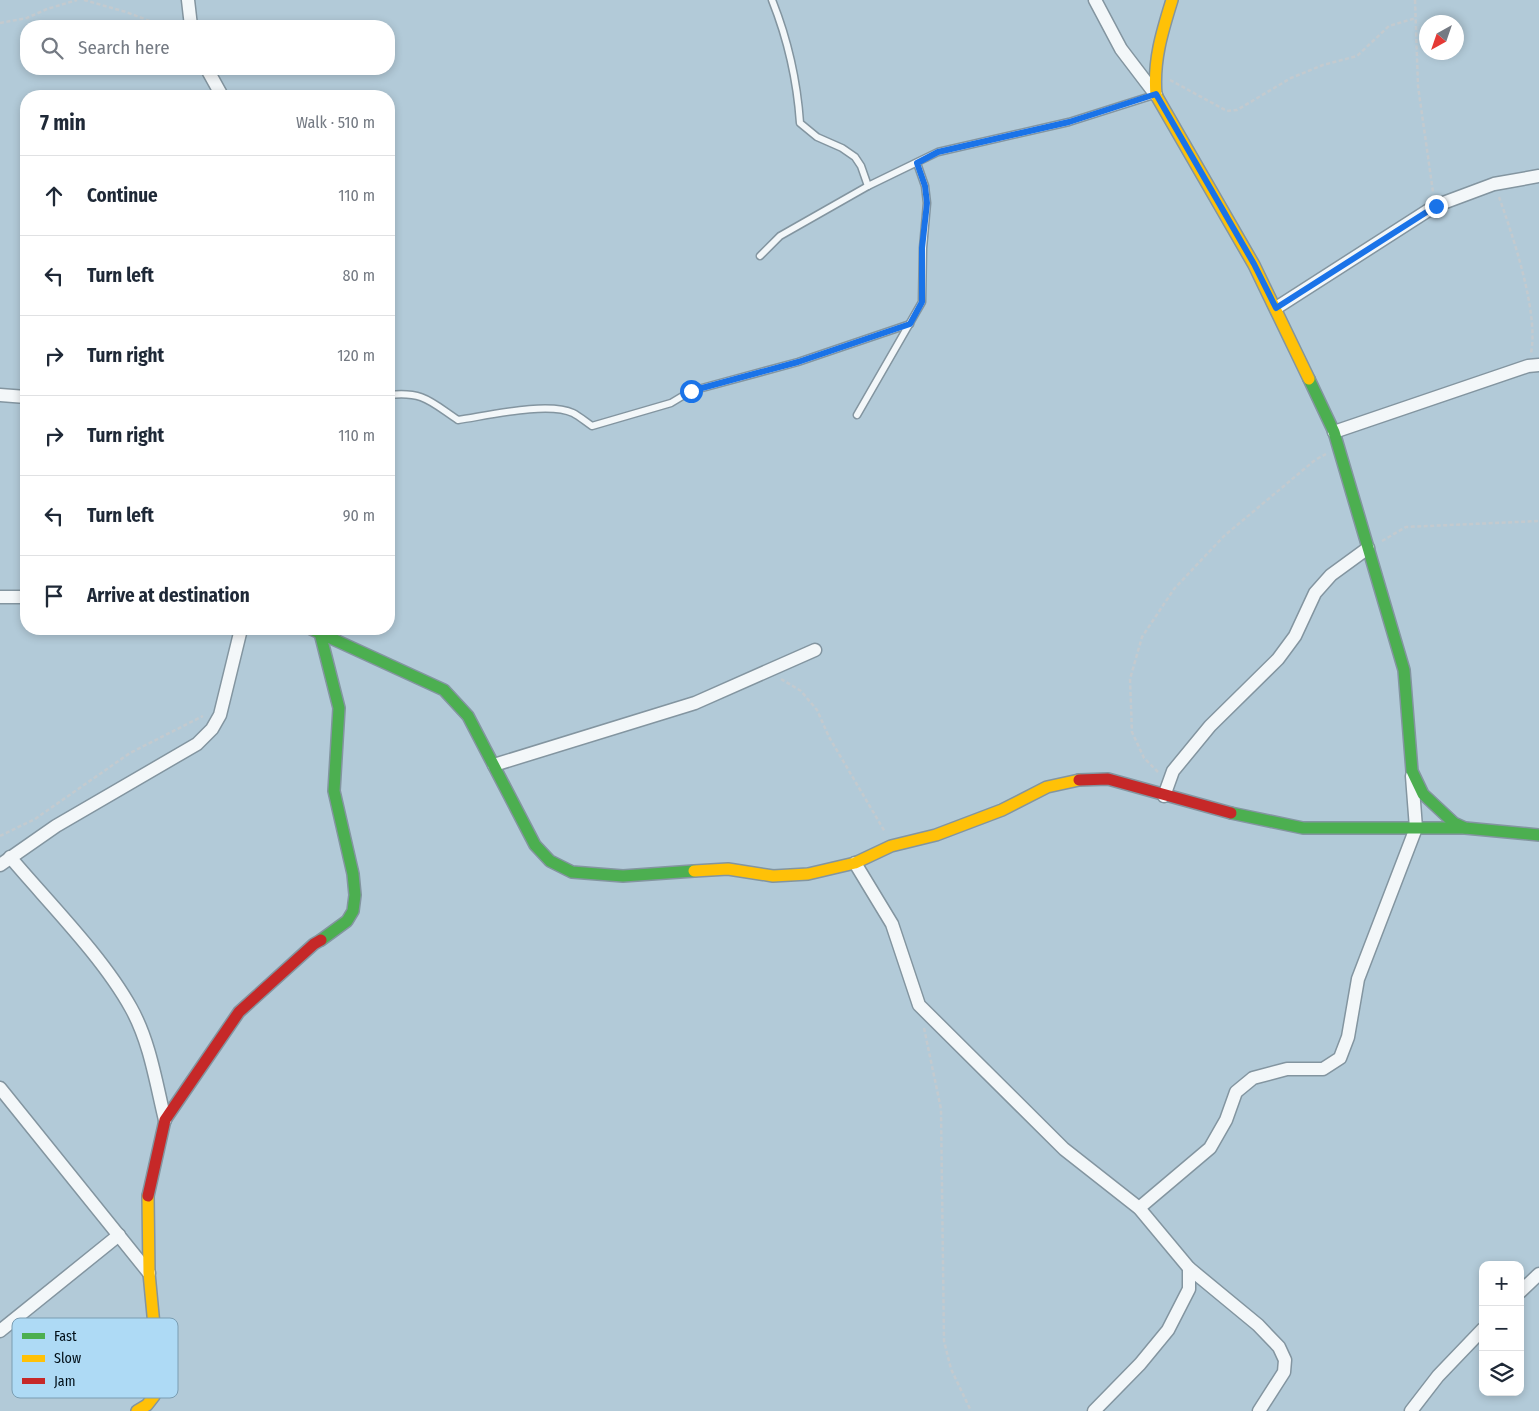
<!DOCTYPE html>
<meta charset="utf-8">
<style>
body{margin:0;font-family:"Fira Sans Condensed",sans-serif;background:#f2f2f3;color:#1f2937}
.controls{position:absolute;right:15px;bottom:15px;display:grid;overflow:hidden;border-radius:10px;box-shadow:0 2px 8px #0003}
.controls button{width:45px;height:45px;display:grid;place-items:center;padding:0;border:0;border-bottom:1px solid #e0e1e3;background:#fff;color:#1f2937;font:25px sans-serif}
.compass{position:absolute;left:1419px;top:15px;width:45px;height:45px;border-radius:50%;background:#fff;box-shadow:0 2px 8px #0003;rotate:220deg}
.stop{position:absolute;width:15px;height:15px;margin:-11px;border:4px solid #1a73e8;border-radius:50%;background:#fff}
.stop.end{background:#1a73e8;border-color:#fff;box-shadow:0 1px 5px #0008}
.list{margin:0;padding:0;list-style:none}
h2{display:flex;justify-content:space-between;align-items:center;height:65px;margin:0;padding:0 20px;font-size:21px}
h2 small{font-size:16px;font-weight:400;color:#747a83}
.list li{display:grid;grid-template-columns:32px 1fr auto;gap:15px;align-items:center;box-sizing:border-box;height:80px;padding:0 20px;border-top:1px solid #e0e1e3}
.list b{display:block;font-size:19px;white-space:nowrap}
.list em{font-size:16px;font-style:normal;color:#747a83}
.icon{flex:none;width:28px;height:28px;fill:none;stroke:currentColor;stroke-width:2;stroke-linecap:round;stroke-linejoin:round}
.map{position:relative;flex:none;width:1539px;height:1411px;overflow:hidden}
.search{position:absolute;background:#fff;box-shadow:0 2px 8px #0003;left:20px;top:20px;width:375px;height:55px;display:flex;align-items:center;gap:12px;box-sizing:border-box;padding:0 18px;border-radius:20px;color:#747a83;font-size:19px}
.panel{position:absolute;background:#fff;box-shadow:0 2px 8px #0003;left:20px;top:90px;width:375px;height:545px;border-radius:20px}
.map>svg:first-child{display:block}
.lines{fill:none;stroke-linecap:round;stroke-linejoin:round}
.lane-casing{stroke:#8395a0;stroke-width:9}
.street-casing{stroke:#8395a0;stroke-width:15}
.fast-casing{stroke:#8395a0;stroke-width:14}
.slow-casing{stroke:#8395a0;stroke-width:14}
.jam-casing{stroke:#8395a0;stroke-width:14}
.path{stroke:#c3cacf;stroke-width:2.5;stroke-dasharray:4 2.5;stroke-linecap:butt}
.lane{stroke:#f3f7f9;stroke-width:6}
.street{stroke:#f3f7f9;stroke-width:12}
.fast{stroke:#4caf50;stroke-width:11}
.slow{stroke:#ffc107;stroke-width:11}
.jam{stroke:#c62828;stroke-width:11}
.route{stroke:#1a73e8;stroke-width:6}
.key{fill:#aedaf5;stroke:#7a9db2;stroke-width:1}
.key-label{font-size:14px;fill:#010e17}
</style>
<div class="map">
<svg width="1539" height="1411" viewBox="0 0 1539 1411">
<rect width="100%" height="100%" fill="#b2cad8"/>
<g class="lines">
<defs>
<g id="lane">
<path d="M772 0C788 40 797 80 800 123L817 137 842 148 855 157 861 166 868 186"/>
<polyline points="760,256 780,236 868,186 938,152 1069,122 1154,95"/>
<path d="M389 395C423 391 431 402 458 420 486 416 548 401 573 413 579 416 586 422 592 426L671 403 691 391 798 362 910 324"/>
<polyline points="857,415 922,302 923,248 927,203 925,186 917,163"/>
</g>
<g id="street">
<polyline points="188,0 191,26"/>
<polyline points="1095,0 1121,49 1156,95"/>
<polyline points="207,69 222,96"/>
<polyline points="1276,308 1435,206 1494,184 1539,176"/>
<polyline points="0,395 26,397"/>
<polyline points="1334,432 1528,366 1539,365"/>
<polyline points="0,597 26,597"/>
<polyline points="494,765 695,703 815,650"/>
<polyline points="1164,796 1173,771 1210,726 1278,659 1295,636 1315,593 1331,575 1368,548"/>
<path d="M10 857C48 902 103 957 131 1008 150 1042 156 1083 165 1120"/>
<polyline points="855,863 892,924 919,1005 1064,1149 1139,1208 1189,1268 1189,1289 1168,1330 1140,1364 1094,1411"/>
<polyline points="0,865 56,826 197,744 212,729 220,715 241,629"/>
<polyline points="0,1088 149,1273"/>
<polyline points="1139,1208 1210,1148 1226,1120 1236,1092 1253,1078 1287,1069 1323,1069 1340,1058 1348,1037 1358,979 1416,828 1412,776"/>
<polyline points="1189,1268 1258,1325 1279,1347 1285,1360 1284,1372 1259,1411"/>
<polyline points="1520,1292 1539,1274"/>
<polyline points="0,1331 119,1235"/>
<polyline points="1411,1411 1438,1376 1483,1329"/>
</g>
<g id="fast">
<polyline points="1309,379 1334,432 1404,670 1412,771 1423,794 1454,823 1465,828 1539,835"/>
<polyline points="311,629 444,690 468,716 535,845 550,861 572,872 623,876 694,871"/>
<polyline points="319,629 339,708 334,791 353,874 355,895 353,911 347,921 321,940"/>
<polyline points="1231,813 1303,828 1465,828"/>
</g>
<g id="slow">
<path d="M1172 0C1162 32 1153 61 1156 95L1254 265 1309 379"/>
<polyline points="694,871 728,869 773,876 808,874 855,863 891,846 936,835 1002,810 1047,787 1079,780"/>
<polyline points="137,1411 147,1405 154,1396 157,1357 149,1273 148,1196"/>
</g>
<g id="jam">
<polyline points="1079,780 1108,779 1231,813"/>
<polyline points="148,1196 165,1120 239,1012 314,944 321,940"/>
</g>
</defs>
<use href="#lane" class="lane-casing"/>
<use href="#street" class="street-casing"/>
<use href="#fast" class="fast-casing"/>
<use href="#slow" class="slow-casing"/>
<use href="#jam" class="jam-casing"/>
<g class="path">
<polyline points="84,0 126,12 163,26"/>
<polyline points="1415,0 1418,86 1433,192"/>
<polyline points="0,23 27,18 47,9 77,0"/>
<polyline points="1170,80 1227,111 1237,110 1291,78 1323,65 1357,56 1389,26 1416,18"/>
<path d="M1499 197C1513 236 1539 313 1531 353"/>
<polyline points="1382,541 1406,527 1539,521"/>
<polyline points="781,679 801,691 817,710 829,737 885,832"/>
<polyline points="1158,772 1144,758 1132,732 1130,679 1142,637 1174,589 1224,536 1315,460 1326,454"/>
<polyline points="0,836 35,819 130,753 203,716"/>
<polyline points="924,1028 941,1109 944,1341 951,1369 971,1411"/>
</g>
<use href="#lane" class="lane"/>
<use href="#street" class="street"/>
<use href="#fast" class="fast"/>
<use href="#slow" class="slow"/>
<use href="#jam" class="jam"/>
</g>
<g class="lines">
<polyline class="route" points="691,391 798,362 910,324 922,302 922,248 927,203 925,186 917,163 938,152 1069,122 1156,94 1254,264 1276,308 1436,206"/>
</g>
<rect x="12" y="1318" width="166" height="80" rx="8" class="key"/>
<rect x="22" y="1333" width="23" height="6" fill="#4caf50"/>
<rect x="22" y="1355" width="23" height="7" fill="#ffc107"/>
<rect x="22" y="1378" width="23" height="6" fill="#c62828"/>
<g class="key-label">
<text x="54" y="1341">Fast</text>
<text x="54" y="1363">Slow</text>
<text x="54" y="1386">Jam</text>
</g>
</svg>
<div class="controls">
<button>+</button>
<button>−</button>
<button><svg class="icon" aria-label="layers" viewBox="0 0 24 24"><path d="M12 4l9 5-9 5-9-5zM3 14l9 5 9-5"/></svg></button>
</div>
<svg class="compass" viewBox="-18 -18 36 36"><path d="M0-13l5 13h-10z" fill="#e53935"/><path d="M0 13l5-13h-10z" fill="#747a83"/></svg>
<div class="stop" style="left:691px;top:391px"></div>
<div class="stop end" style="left:1436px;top:206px"></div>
<div class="search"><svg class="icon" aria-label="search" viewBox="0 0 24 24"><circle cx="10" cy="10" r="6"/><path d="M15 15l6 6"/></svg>Search here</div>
<section class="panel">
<h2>7 min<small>Walk · 510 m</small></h2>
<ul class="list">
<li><svg class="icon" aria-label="ahead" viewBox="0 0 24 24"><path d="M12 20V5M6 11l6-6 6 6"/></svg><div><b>Continue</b></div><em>110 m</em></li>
<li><svg class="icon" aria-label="left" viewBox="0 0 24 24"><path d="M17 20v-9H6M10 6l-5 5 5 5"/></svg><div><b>Turn left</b></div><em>80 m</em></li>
<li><svg class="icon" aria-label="right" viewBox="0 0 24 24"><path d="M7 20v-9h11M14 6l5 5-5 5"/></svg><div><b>Turn right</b></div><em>120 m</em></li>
<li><svg class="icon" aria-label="right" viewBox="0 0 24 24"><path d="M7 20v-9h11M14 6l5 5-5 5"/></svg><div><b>Turn right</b></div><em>110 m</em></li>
<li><svg class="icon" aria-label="left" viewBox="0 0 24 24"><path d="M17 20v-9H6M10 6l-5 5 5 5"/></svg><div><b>Turn left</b></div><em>90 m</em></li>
<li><svg class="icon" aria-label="arrive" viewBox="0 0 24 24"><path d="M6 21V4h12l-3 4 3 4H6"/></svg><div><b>Arrive at destination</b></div></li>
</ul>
</section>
</div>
